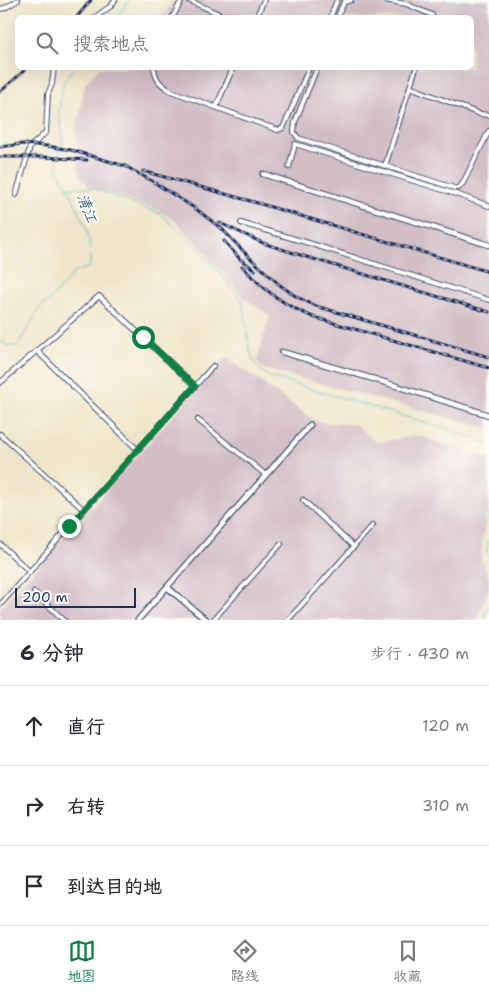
<!DOCTYPE html>
<html lang="zh">
<meta charset="utf-8">
<style>
body{margin:0;font-family:"Shantell Sans","LXGW WenKai TC",sans-serif;background:#f7f7f7;color:#2b2b33}
.scale{position:absolute;left:15px;bottom:12px;width:121px;box-sizing:border-box;padding-left:5px;border:2px solid #1b2f5e;border-top:0;font-size:14px;line-height:18px;white-space:nowrap;color:#1b2f5e;-webkit-text-stroke:4px #fdfcf7;paint-order:stroke}
.stop{position:absolute;width:15px;height:15px;margin:-11px;border:4px solid #0b8043;border-radius:50%;background:#fff}
.stop.end{background:#0b8043;border-color:#fff;box-shadow:0 1px 5px #0008}
.list{margin:0;padding:0;list-style:none}
h2{display:flex;justify-content:space-between;align-items:center;height:65px;margin:0;padding:0 20px;font-size:21px}
h2 small{font-size:16px;font-weight:400;color:#7c7c81}
.list li{display:grid;grid-template-columns:32px 1fr auto;gap:15px;align-items:center;box-sizing:border-box;height:80px;padding:0 20px;border-top:1px solid #e1e1e2}
.list b{display:block;font-size:19px;white-space:nowrap}
.list em{font-size:16px;font-style:normal;color:#7c7c81}
.icon{flex:none;width:28px;height:28px;fill:none;stroke:currentColor;stroke-width:2;stroke-linecap:round;stroke-linejoin:round}
.map{position:relative;flex:none;width:489px;height:620px;overflow:hidden}
.search{position:absolute;background:#fff;box-shadow:0 5px 20px #0002;left:15px;right:15px;top:15px;height:55px;display:flex;align-items:center;gap:12px;box-sizing:border-box;padding:0 18px;border-radius:8px;color:#7c7c81;font-size:19px}
.sheet{height:305px;background:#fff}
nav{display:flex;justify-content:space-around;align-items:center;box-sizing:border-box;height:70px;border-top:1px solid #e1e1e2;background:#fff;font-size:14px;color:#7c7c81}
nav a{display:grid;justify-items:center;gap:2px}
nav .on{color:#0b8043}
.map>svg:first-child{display:block}
.industrial{fill:#d2bec5}
.lines{fill:none;stroke-linecap:round;stroke-linejoin:round}
.stream{stroke:#4bb8c6;stroke-width:1}
.minor-casing{stroke:#3b4a6e;stroke-width:6}
.tertiary-casing{stroke:#3b4a6e;stroke-width:7}
.minor{stroke:#fff;stroke-width:4}
.tertiary{stroke:#fff;stroke-width:4.5}
.rail-casing{stroke:#1b2f5e;stroke-width:3}
.rail{stroke:#fdfcf7;stroke-width:1;stroke-dasharray:4;stroke-linecap:butt}
.route{stroke:#0b8043;stroke-width:6}
.labels{text-anchor:middle;dominant-baseline:central;stroke-width:4;stroke-linejoin:round;paint-order:stroke}
.water-label{font-size:15px;font-style:italic;fill:#2c5f82;stroke:#fdfcf7}
</style>
<div class="map">
<svg width="489" height="620" viewBox="0 0 489 620">
<rect width="100%" height="100%" fill="#fdfcf7"/>
<filter id="ink" filterUnits="userSpaceOnUse"><feTurbulence type="fractalNoise" baseFrequency=".02" numOctaves="2"/><feDisplacementMap in="SourceGraphic" scale="10" xChannelSelector="R" yChannelSelector="G"/><feConvolveMatrix kernelMatrix="1 2 1 2 8 2 1 2 1" color-interpolation-filters="sRGB"/></filter>
<filter id="wash" filterUnits="userSpaceOnUse"><feTurbulence type="fractalNoise" baseFrequency=".0096" numOctaves="4" result="noise"/><feDisplacementMap in="SourceGraphic" scale="20" xChannelSelector="R" yChannelSelector="G"/><feGaussianBlur stdDeviation="1.12" result="paint"/><feColorMatrix in="noise" values="0 0 0 0 0 0 0 0 0 0 0 0 0 0 0 0 0 1.4 0 .05"/><feComposite in="paint" operator="in"/></filter>
<g filter="url(#wash)">
<rect width="100%" height="100%" fill="#efe5c8"/>
<g class="industrial">
<polygon points="175,0 489,0 489,428 261,368 257,361 270,316 242,296 206,252 175,221 156,209 89,186 81,178 78,169 77,131 85,84 99,68 472,68 472,18 161,17"/>
<polygon points="226,357 316,422 355,424 377,443 417,435 489,459 489,506 485,520 481,558 489,578 489,588 477,620 0,620 0,609"/>
</g>
<g class="lines">
<g class="stream">
<polyline points="444,0 489,4"/>
<polyline points="117,18 129,0"/>
<path d="M67 187 92 188 161 214 205 254 242 301C249 321 244 354 260 370 263 373 267 375 270 377L458 432 486 443 489 446"/>
<path d="M0 341C7 344 10 349 18 345L40 307 51 299 73 274 77 271 89 267 90 263 89 240 86 227 72 196 57 168V162L63 141 59 113 61 93 65 79 74 68"/>
<polyline points="489,514 489,520"/>
<polyline points="489,540 486,553 489,556"/>
<polyline points="485,620 485,612 489,607"/>
</g>
</g>
</g>
<g filter="url(#ink)">
<g class="lines">
<defs>
<g id="minor">
<polyline points="188,0 228,18"/>
<polyline points="385,0 406,4 432,15 432,18"/>
<polyline points="0,9 5,8 18,0"/>
<polyline points="94,18 111,6 115,0"/>
<polyline points="172,18 182,0"/>
<polyline points="256,18 264,0"/>
<polyline points="330,18 337,0"/>
<polyline points="337,18 344,2 351,0"/>
<path d="M154 68C156 81 160 84 171 91L278 130 283 128 288 117 309 68"/>
<polyline points="317,68 295,122 294,132 298,138 454,188 459,188 463,183 489,131"/>
<polyline points="410,87 480,114 489,115"/>
<polyline points="216,107 233,68"/>
<polyline points="385,166 416,68"/>
<polyline points="289,167 295,144 456,194 489,206"/>
<polyline points="16,195 30,147 42,136 46,132 48,94 52,84 54,68"/>
<polyline points="241,223 305,242 489,300"/>
<polyline points="37,351 138,450"/>
<polyline points="0,383 99,296 195,386"/>
<polyline points="198,420 266,475"/>
<polyline points="0,434 84,510"/>
<polyline points="303,500 354,547"/>
<polyline points="0,544 30,572"/>
<polyline points="34,592 64,620"/>
<polyline points="0,605 84,510 213,366"/>
<polyline points="213,620 281,544"/>
<polyline points="288,620 373,525"/>
</g>
<g id="tertiary">
<polyline points="263,174 489,245"/>
<polyline points="282,352 377,380 489,415"/>
<polyline points="167,587 206,620"/>
<polyline points="138,620 310,425"/>
</g>
</defs>
<use href="#minor" class="minor-casing"/>
<use href="#tertiary" class="tertiary-casing"/>
<use href="#minor" class="minor"/>
<use href="#tertiary" class="tertiary"/>
<defs>
<g id="rail">
<polyline points="76,18 91,0"/>
<polyline points="0,92 27,68"/>
<polyline points="0,147 22,144 47,146 71,150 125,166 152,181 196,209 222,229 249,257 280,285 297,297 316,306 489,357"/>
<polyline points="0,157 44,157 87,160"/>
<polyline points="143,171 254,202 489,272"/>
<polyline points="220,223 263,243 300,255 489,312"/>
<polyline points="224,241 240,259 255,270"/>
<path d="M242 266C263 290 284 305 313 317L489 368"/>
</g>
</defs>
<use href="#rail" class="rail-casing"/>
<use href="#rail" class="rail"/>
</g>
</g>
<g class="lines" filter="url(#ink)">
<polyline class="route" points="69,526 195,386 143,337"/>
</g>
<g class="labels">
<g class="water-label">
<text transform="translate(87 208) rotate(68)">清江</text>
</g>
</g>
</svg>
<div class="scale">200 m</div>
<div class="stop" style="left:143px;top:337px"></div>
<div class="stop end" style="left:69px;top:526px"></div>
<div class="search"><svg class="icon" aria-label="search" viewBox="0 0 24 24"><circle cx="10" cy="10" r="6"/><path d="M15 15l6 6"/></svg>搜索地点</div>
</div>
<section class="sheet">
<h2>6 分钟<small>步行 · 430 m</small></h2>
<ul class="list">
<li><svg class="icon" aria-label="ahead" viewBox="0 0 24 24"><path d="M12 20V5M6 11l6-6 6 6"/></svg><div><b>直行</b></div><em>120 m</em></li>
<li><svg class="icon" aria-label="right" viewBox="0 0 24 24"><path d="M7 20v-9h11M14 6l5 5-5 5"/></svg><div><b>右转</b></div><em>310 m</em></li>
<li><svg class="icon" aria-label="arrive" viewBox="0 0 24 24"><path d="M6 21V4h12l-3 4 3 4H6"/></svg><div><b>到达目的地</b></div></li>
</ul>
</section>
<nav>
<a class="on"><svg class="icon" aria-label="map" viewBox="0 0 24 24"><path d="M3 6l6-2 6 2 6-2v14l-6 2-6-2-6 2zM9 4v14M15 6v14"/></svg>地图</a>
<a><svg class="icon" aria-label="directions" viewBox="0 0 24 24"><path d="M12 3l9 9-9 9-9-9zM9 14v-3h6M13 9l2 2-2 2"/></svg>路线</a>
<a><svg class="icon" aria-label="saved" viewBox="0 0 24 24"><path d="M7 4h10v16l-5-4-5 4z"/></svg>收藏</a>
</nav>
